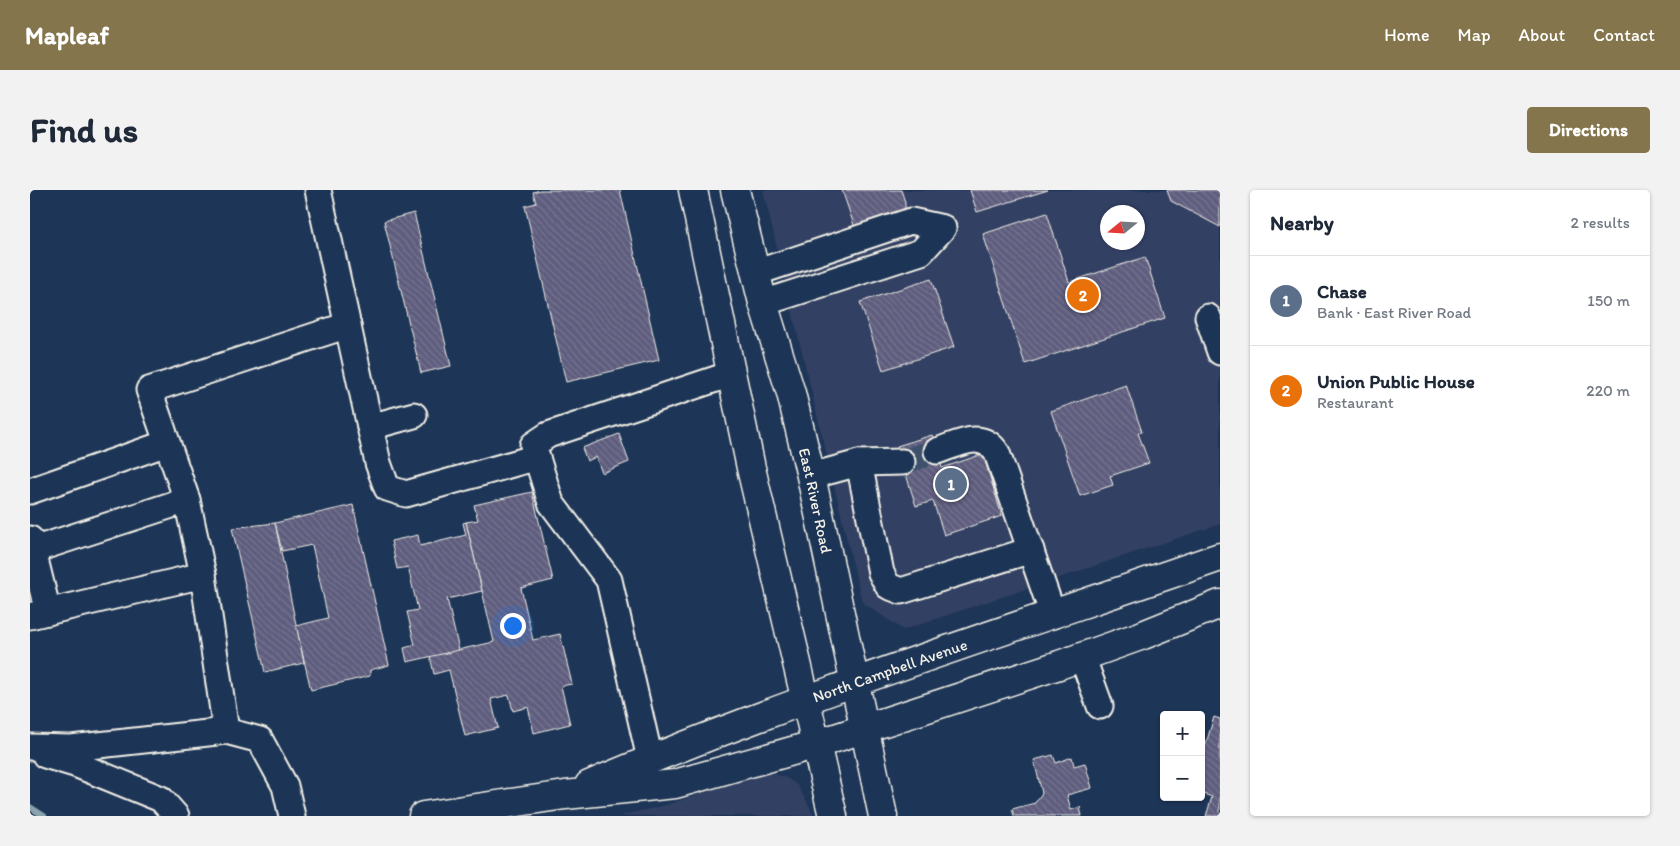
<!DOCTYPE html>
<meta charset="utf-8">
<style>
body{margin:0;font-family:Itim,sans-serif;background:#f2f2f3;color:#1f2937}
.controls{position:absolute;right:15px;bottom:15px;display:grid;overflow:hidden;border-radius:5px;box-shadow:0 1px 4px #0004}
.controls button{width:45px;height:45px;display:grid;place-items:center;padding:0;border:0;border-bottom:1px solid #e0e1e3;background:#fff;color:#1f2937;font:25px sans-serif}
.compass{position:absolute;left:1070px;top:15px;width:45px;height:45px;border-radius:50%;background:#fff;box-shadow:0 1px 4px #0004;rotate:252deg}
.you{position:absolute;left:482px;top:435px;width:18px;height:18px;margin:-12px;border:4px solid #fff;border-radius:50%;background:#1a73e8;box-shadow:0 0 0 8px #1a73e833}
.badge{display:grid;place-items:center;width:32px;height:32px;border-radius:50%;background:#84754c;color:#fff;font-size:16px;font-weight:700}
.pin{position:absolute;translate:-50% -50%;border:2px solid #fff;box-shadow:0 1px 5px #0006}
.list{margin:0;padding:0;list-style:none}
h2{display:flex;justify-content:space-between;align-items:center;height:65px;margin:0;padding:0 20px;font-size:21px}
h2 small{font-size:16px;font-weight:400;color:#747a83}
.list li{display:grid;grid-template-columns:32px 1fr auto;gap:15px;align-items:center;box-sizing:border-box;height:90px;padding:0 20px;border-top:1px solid #e0e1e3}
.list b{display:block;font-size:19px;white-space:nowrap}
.list p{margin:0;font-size:16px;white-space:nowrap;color:#747a83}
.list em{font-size:16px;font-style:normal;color:#747a83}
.map{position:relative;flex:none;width:1190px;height:626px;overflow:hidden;border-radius:5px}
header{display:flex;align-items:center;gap:30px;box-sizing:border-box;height:70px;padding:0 25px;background:#84754c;color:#fff}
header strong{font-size:24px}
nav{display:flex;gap:28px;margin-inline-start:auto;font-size:18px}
.intro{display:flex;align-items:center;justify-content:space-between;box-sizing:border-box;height:120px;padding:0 30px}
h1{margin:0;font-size:35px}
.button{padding:12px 22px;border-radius:5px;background:#84754c;color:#fff;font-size:18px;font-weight:700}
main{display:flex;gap:30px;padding:0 30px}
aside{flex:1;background:#fff;border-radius:5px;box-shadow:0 1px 4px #0004}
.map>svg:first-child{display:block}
.built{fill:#304163;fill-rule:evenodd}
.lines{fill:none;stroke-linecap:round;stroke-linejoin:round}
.stream{stroke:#8aa3af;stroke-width:6}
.building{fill:url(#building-back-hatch);stroke:#f4f1e8}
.minor-tunnel{stroke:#3d516d;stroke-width:25;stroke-dasharray:25 12;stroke-linecap:butt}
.minor-casing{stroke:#f4f1e8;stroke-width:29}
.major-casing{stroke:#f4f1e8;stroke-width:31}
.minor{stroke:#1d3557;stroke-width:25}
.major{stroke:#1d3557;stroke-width:28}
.labels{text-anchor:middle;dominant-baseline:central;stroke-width:4;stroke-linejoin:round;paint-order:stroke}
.street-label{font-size:16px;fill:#f4f1e8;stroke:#1d3557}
</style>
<header>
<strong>Mapleaf</strong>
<nav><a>Home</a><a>Map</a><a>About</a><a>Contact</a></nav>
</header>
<div class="intro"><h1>Find us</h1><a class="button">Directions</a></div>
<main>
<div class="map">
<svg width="1190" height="626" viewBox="0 0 1190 626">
<defs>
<pattern id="building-back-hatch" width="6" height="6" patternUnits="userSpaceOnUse" patternTransform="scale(1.25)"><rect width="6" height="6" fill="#5e5d7e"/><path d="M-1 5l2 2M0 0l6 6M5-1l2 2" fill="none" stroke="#767590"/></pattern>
</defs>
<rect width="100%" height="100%" fill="#1d3557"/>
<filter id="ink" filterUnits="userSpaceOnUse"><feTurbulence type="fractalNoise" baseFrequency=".02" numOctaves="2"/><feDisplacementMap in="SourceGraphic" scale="10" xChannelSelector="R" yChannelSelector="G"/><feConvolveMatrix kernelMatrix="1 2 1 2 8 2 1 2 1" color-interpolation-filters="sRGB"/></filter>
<g filter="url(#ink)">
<g class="built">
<path d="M733 0H1190V334L873 440 832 412ZM1078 22H1108V52H1078Z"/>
<polygon points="731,584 744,584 755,587 767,595 780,617 783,626 589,626 636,615"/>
</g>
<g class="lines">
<polyline class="stream" points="0,617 14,626"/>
</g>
<g class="building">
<polygon points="510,0 590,0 629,170 536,192 495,16 506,13 503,2"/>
<polygon points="812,0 871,0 875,12 875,20 870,25 825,38"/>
<polygon points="940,0 1018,0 947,22"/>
<polygon points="1137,0 1190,0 1190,37 1141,11"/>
<polygon points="384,23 421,176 391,183 354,31"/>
<polygon points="1017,23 1039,92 1115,67 1135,128 995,174 953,44"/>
<polygon points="901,89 924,157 853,180 830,112"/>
<polygon points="1096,195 1112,242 1108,243 1119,273 1080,286 1083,295 1050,306 1021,221"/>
<polygon points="589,244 599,272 572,283 566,267 557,271 552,258"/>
<polygon points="902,245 912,278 953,264 972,326 914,345 903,311 886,316 867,256"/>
<polygon points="502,302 523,390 491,398 503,450 530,444 542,494 531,496 540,534 504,543 498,517 483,521 479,505 461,509 468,538 435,546 419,480 404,484 400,466 464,452 436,332 448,330 444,315"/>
<polygon points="323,315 359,475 340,480 340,486 281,500 266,436 298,428 282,355 252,361 245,333"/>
<polygon points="436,332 452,401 417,409 429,460 377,472 374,458 385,455 377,422 388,420 378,377 367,379 361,351 388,345 390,356 436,345 433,333"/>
<polygon points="245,333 274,473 235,482 202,338"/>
<polygon points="1184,527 1190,529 1190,626 1176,626 1182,607 1171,603 1171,570"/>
<polygon points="1023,565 1026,573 1042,567 1044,576 1055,573 1062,598 1037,605 1041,620 1050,617 1052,626 984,626 982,619 1005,613 1012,603 1004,570"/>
</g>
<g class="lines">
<polyline class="minor-tunnel" points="872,272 907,261"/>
<defs>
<g id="minor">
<polyline points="288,0 348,273 357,298 376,304 507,267"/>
<polyline points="725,83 881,31 913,38 891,62 733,113"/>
<polyline points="1178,127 1190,162"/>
<polyline points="340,237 384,225"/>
<path d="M907 261C928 254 952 239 967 263L1023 425"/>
<polyline points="829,273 851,383 858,396 871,401 1001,360"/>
<polyline points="781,286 829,273 872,272"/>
<polyline points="0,301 137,253"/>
<polyline points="0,349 18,422"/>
<polyline points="0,361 157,310"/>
<polyline points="0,426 173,385"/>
<polyline points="1052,466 1070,516"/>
<polyline points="196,541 173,385 157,310 119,200 318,135"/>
<polyline points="0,557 41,558 196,541 230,550 255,596 262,626"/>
<polyline points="15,565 45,574 131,609 146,626"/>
<polyline points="620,569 579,390 521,313 503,255 518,245 701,184"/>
</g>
<g id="major">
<polyline points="663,0 721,278 803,626"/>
<path id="s1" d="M705 0 733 113 761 203 781 286 853 626"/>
<path id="s2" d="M559 595C765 507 979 440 1190 367"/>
<polyline points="393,626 535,605 645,594 787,554 1029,475 1113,445 1190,414"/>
</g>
</defs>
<use href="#minor" class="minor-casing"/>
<use href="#major" class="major-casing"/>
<use href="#minor" class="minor"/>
<use href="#major" class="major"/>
</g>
</g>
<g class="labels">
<g class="street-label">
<text stroke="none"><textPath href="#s1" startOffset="321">East River Road</textPath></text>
<text stroke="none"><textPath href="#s2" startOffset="322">North Campbell Avenue</textPath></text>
</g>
</g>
</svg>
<div class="controls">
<button>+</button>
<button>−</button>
</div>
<svg class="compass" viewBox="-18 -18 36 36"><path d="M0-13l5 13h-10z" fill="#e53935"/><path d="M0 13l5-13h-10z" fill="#747a83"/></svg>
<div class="you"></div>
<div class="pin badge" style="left:921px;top:294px;background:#5c6f8a">1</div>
<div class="pin badge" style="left:1053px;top:105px;background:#e8710a">2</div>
</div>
<aside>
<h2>Nearby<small>2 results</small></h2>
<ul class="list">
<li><span class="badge" style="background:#5c6f8a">1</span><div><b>Chase</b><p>Bank · East River Road</p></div><em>150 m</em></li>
<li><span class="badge" style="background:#e8710a">2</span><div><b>Union Public House</b><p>Restaurant</p></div><em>220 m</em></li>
</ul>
</aside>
</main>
